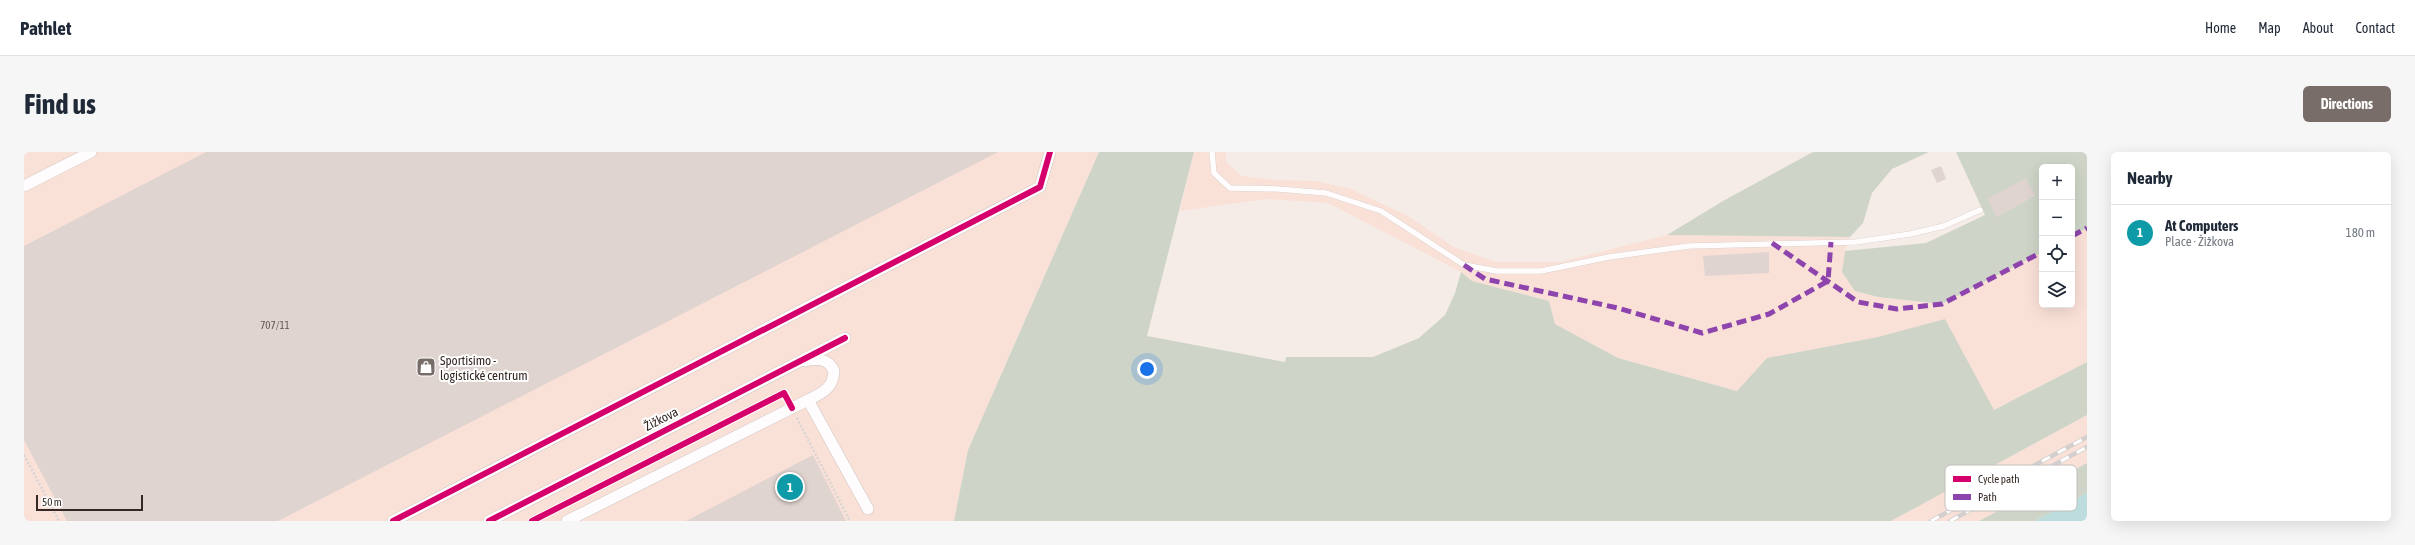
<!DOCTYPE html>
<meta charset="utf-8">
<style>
body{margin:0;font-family:"Asap Condensed",sans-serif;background:#f6f6f7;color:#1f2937}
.controls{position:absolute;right:12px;top:12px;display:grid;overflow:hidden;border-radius:6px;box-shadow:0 4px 16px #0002}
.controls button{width:36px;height:36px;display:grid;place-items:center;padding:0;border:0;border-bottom:1px solid #e0e1e3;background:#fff;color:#1f2937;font:20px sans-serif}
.scale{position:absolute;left:12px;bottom:10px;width:107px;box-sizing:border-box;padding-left:4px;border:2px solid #342924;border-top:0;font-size:11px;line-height:14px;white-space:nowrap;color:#342924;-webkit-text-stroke:3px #fff;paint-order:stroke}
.you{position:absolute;left:1123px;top:217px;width:14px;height:14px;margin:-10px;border:3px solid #fff;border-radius:50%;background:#1a73e8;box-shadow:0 0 0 6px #1a73e833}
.badge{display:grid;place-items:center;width:26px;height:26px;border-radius:50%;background:#786d69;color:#fff;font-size:13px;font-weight:700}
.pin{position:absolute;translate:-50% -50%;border:2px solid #fff;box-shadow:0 1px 4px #0006}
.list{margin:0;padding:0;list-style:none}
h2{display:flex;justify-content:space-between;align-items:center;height:52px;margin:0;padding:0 16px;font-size:17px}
h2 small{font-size:13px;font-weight:400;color:#747a83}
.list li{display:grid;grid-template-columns:26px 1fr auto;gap:12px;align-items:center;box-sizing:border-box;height:56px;padding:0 16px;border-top:1px solid #e0e1e3}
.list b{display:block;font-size:15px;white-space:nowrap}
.list p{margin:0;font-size:13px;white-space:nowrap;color:#747a83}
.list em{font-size:13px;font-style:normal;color:#747a83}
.icon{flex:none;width:22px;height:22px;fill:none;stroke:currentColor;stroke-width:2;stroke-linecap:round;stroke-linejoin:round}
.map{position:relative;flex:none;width:2063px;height:369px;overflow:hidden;border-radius:6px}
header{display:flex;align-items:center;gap:24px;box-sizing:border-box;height:56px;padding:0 20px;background:#fff;border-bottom:1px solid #e0e1e3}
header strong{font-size:19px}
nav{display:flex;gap:22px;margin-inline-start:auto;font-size:14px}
.intro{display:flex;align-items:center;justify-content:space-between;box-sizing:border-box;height:96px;padding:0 24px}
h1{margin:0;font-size:28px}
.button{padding:10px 18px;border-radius:6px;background:#786d69;color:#fff;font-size:14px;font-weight:700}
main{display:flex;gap:24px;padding:0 24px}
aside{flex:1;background:#fff;border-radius:6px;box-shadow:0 4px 16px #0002}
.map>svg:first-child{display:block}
.built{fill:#fae1d8}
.green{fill:#ced5c8}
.water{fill:#bcdcde}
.building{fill:#e0d4d0}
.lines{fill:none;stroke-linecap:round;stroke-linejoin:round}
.service-casing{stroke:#cdc4c0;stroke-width:6}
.minor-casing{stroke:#cdc4c0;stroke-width:12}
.path{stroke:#d7d4d4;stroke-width:2.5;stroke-dasharray:2 2;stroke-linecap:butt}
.service{stroke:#fefcfc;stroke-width:5.5}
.minor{stroke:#fefcfc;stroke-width:11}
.rail-casing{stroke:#d2cfce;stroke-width:4.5}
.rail{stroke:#fff;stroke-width:3;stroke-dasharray:9;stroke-linecap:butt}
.quiet{stroke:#8e44ad;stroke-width:5;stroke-dasharray:10 5;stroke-linecap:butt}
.cycleway-casing{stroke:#fff;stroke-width:8}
.cycleway{stroke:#d6006c;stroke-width:6}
.labels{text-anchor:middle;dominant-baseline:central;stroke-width:4;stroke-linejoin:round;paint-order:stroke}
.number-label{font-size:11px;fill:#605550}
.poi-label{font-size:13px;fill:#342924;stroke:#fff;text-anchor:start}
.street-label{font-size:13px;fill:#342924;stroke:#fff}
.key{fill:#fff;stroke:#c2bfbd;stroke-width:1}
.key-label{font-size:11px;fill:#342924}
</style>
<header>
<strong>Pathlet</strong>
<nav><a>Home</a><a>Map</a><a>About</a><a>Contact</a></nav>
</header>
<div class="intro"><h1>Find us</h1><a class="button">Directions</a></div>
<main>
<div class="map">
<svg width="2063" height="369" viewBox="0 0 2063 369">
<rect width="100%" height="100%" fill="#f5ece8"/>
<g class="built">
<polygon points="0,0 1075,0 944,298 930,369 0,369"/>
<polygon points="1170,0 1202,0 1202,10 1218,24 1251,28 1292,29 1327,37 1384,64 1430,95 1472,110 1536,110 1643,83 1826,85 1821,99 1831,139 1854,145 1918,152 2018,100 2018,153 2048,153 2048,84 2063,76 2063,210 1970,258 1854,185 1743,206 1714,239 1594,206 1531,172 1525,149 1448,129 1437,120 1304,51 1242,47 1156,59"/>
<polygon points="2063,263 2063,311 1955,369 1867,369"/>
</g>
<g class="green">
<polygon points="1075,0 1170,0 1123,184 1261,210 1262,205 1349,205 1395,186 1421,163 1431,141 1437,120 1448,129 1525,149 1531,172 1594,206 1713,239 1743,206 1854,185 1921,167 1970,258 2063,210 2063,263 1867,369 930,369 944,298"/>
<polygon points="1789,0 1905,0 1868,17 1848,41 1839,71 1826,85 1643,83 1699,49"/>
<polygon points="1932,0 2063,0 2063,76 2048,84 2048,15 2018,15 2018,100 1918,152 1854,145 1831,139 1818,120 1821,99 1902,91 1961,63"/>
<polygon points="2063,311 2063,341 2011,369 1955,369"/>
</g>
<polygon class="water" points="2063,341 2063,369 2011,369"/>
<g class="building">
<polygon points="182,0 974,0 254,369 43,369 0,288 0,94"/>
<polygon points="1917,14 1922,27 1913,31 1907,18"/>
<polygon points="2002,26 2011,44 1973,65 1963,47"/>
<polygon points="1745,100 1745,121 1681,124 1679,104"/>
<polygon points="789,303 822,369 662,369"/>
</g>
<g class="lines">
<defs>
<polyline id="service" points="1188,0 1190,21 1206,36 1254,37 1302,41 1357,59 1440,113 1473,119 1517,119 1585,105 1665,94 1832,90 1886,82 1920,74 1956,58"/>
<g id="minor">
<polyline points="0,34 67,0"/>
<path d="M781 209C793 206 804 206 810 219 809 237 798 241 784 248"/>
<polyline points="369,369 1016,35 1026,0"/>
<polyline points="465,369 821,186"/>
<polyline points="543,369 784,248 844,357"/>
</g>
</defs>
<use href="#service" class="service-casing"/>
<use href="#minor" class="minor-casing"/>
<g class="path">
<polyline points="773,266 826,369"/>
<polyline points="0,303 35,369"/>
</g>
<use href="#service" class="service"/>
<use href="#minor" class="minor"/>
<defs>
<g id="rail">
<polyline points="1907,369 2063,285"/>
<polyline points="1926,369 2063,295"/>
</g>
</defs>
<use href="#rail" class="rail-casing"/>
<use href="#rail" class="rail"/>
<g class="quiet">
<polyline points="2048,84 2063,76"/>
<polyline points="1748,91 1834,150 1873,157 1918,152 2018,100"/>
<polyline points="1440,113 1461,127 1594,156 1678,181 1745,162 1804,129 1807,90"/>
</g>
<defs>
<g id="cycleway">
<polyline points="369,369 1016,35 1026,0"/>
<polyline points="465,369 821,186"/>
<polyline points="508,369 760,241 768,256"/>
</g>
</defs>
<use href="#cycleway" class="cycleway-casing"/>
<use href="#cycleway" class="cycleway"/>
</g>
<defs>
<symbol id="shop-square" viewBox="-11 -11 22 22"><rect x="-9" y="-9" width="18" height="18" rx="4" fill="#786d69" stroke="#fff"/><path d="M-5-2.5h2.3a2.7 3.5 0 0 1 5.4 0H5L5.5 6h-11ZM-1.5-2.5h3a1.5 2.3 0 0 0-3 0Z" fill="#fff"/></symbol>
</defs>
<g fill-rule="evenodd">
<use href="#shop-square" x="391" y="204" width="22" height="22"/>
</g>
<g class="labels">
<g class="number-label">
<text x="251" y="173">707/11</text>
</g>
<g class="poi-label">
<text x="416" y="208">Sportisimo -<tspan x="416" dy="15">logistické centrum</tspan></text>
</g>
<g class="street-label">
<text transform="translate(637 267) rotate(-27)">Žižkova</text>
</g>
</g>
<rect x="1921" y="313" width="132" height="46" rx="6" class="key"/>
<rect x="1929" y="324" width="18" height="6" fill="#d6006c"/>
<rect x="1929" y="342" width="18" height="6" fill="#8e44ad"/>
<g class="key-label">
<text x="1954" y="331">Cycle path</text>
<text x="1954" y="349">Path</text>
</g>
</svg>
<div class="controls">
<button>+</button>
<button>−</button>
<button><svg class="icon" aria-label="locate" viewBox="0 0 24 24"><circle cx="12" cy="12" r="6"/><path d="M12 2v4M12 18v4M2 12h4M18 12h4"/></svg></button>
<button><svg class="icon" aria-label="layers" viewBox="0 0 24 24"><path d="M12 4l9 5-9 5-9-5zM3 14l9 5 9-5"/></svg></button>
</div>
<div class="scale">50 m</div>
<div class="you"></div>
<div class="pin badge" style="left:766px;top:335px;background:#0f9aa8">1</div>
</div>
<aside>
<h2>Nearby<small></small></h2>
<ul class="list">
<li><span class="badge" style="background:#0f9aa8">1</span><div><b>At Computers</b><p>Place · Žižkova</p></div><em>180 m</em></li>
</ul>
</aside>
</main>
